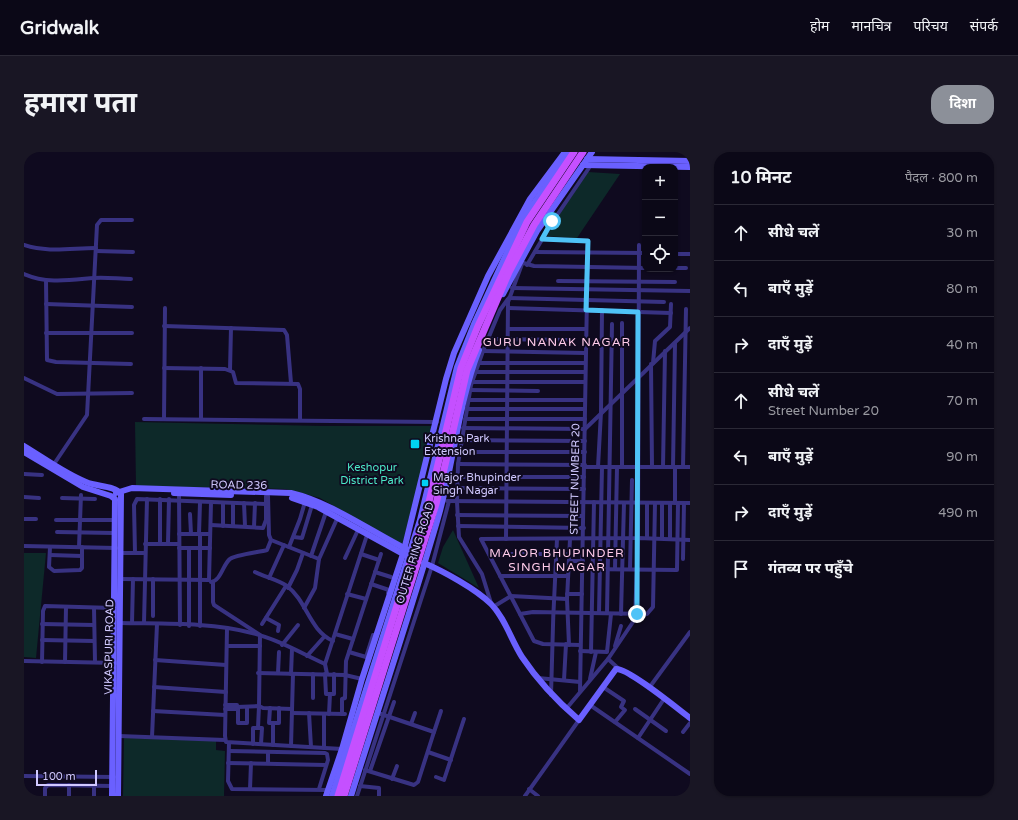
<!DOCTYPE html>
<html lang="hi">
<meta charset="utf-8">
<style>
body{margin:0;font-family:"Varela Round","Noto Sans Devanagari",sans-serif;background:#191624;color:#f1f3f6}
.controls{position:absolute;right:12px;top:12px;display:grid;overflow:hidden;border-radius:8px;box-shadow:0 1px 3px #0004}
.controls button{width:36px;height:36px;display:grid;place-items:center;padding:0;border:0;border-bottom:1px solid #2b2936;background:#0b0817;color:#f1f3f6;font:20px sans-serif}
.scale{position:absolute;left:12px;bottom:10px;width:61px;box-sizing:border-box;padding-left:4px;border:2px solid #d1c9ff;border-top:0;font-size:11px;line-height:14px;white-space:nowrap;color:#d1c9ff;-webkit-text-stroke:3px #0f0a1f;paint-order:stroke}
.stop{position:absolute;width:12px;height:12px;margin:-9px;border:3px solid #4fc3f7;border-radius:50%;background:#fff}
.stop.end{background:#4fc3f7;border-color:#fff;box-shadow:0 1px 4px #0008}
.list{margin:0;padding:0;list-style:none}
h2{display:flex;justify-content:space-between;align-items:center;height:52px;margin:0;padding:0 16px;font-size:17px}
h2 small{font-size:13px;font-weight:400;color:#9a9aa1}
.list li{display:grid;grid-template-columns:26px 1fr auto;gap:12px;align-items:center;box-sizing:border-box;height:56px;padding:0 16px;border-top:1px solid #2b2936}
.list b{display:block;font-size:15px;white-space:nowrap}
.list p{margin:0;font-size:13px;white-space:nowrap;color:#9a9aa1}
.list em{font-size:13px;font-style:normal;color:#9a9aa1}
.icon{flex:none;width:22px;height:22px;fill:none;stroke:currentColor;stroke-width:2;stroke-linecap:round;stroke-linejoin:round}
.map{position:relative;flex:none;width:666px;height:644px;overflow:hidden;border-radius:16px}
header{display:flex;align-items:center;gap:24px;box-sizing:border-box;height:56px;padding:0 20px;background:#0b0817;border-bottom:1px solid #2b2936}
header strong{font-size:19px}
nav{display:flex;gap:22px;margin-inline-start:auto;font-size:14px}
.intro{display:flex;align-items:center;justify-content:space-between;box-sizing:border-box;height:96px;padding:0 24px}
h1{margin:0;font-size:28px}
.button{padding:10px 18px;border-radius:16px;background:#8c9099;color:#fff;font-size:14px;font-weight:700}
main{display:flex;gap:24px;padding:0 24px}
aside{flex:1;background:#0b0817;border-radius:16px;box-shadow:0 1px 3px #0004}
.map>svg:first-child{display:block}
.green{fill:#0d2929}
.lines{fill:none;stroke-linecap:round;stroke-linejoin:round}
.street{stroke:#383282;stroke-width:4}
.secondary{stroke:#6a60ff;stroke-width:6}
.primary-bridge{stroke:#c550ff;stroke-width:7}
.route{stroke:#4fc3f7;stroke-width:5}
.poi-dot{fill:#00d1f4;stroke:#0f0a1f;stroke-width:1.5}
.labels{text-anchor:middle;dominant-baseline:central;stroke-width:4;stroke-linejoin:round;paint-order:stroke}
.poi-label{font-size:11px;fill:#d1c9ff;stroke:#0f0a1f;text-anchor:start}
.park-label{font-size:11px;fill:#4ce8c7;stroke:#0f0a1f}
.street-label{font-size:11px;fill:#d1c9ff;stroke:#0f0a1f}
.neighbourhood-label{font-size:12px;letter-spacing:1px;fill:#ffcbea;stroke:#0f0a1f}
</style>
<header>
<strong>Gridwalk</strong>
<nav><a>होम</a><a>मानचित्र</a><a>परिचय</a><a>संपर्क</a></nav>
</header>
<div class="intro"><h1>हमारा पता</h1><a class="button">दिशा</a></div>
<main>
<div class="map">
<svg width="666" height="644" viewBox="0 0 666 644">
<rect width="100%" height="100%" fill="#0f0a1f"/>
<g class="green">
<polygon points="564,20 596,22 553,86 520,84"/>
<polygon points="111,270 298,274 409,274 378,393 296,346 262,337 112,334"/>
<polygon points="429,378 455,436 414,411 419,395"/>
<polygon points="0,401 22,401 12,506 0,505"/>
<polygon points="100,586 192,587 192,598 201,599 200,644 99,644"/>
</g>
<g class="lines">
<g class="street">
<polyline points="518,87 564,89 556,539"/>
<path d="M0 93C24 101 48 96 72 96"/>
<polyline points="72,99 109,100"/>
<polyline points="511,100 621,101"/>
<polyline points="651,102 666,102"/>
<polyline points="496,110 510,114 621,116"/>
<polyline points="503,113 529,69 567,13"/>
<polyline points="651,116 662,116"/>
<path d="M0 122C23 132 46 128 70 126 82 125 95 127 107 127"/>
<polyline points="22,128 23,208 32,210 107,212"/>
<polyline points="534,129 651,130"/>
<polyline points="488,136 666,139"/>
<polyline points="485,146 640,150"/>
<polyline points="22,152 108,155"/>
<polyline points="484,156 647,161"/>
<polyline points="140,174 260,178 263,183 267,231"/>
<polyline points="485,177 562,177"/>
<polyline points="22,181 108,181"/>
<polyline points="464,187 544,188"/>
<polyline points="459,199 561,201"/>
<polyline points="454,211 561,211"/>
<polyline points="629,211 631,189 646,175 647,152"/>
<polyline points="627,212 628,315"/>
<polyline points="140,216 201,217 209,220 212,231 274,232 276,237 276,268"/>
<polyline points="206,218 207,176"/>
<polyline points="451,220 561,220"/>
<polyline points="0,226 33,242 108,241"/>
<polyline points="448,230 561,230"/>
<polyline points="446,238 514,239"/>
<polyline points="444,248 561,248"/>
<polyline points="442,257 561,257"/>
<polyline points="120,267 413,270"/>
<polyline points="140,267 141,156"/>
<polyline points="177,267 177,216"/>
<polyline points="441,267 561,267"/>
<polyline points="439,276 561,277"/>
<polyline points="561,277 666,176"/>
<polyline points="437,288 561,289"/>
<polyline points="436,300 561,300"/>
<polyline points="30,312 63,263 73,73 77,68 108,68"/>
<polyline points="434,312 561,313"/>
<polyline points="561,315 666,315"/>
<polyline points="574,315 577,260 578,158"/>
<polyline points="598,315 598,171"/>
<polyline points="639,315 641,199"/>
<polyline points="649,315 651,191"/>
<polyline points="659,315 662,157"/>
<polyline points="0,322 18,323"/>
<polyline points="434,325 560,325"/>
<polyline points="434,336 560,337"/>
<polyline points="155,341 156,473"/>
<polyline points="244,344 245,383 247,388 295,407"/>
<polyline points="0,345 15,346"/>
<polyline points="38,346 71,347"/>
<polyline points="423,349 666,351"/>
<polyline points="209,351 209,374"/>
<polyline points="220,351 221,374"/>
<polyline points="646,351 646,386"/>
<polyline points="651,351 651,315"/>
<polyline points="166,362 167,382"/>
<polyline points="433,363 559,364"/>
<polyline points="0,367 12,367"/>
<polyline points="32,368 90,368"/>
<polyline points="187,373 239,376 242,368 242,344"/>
<polyline points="199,374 199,351"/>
<polyline points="434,374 560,376"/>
<polyline points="230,375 231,351"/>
<polyline points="33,380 90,381"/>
<polyline points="155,382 186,382"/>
<polyline points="175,382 176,351"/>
<polyline points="176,382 176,474"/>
<polyline points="270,385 278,386 288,353"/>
<polyline points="623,386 623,351"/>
<polyline points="638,386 638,351"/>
<polyline points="482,387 484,150 498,112"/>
<polyline points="144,391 145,347"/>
<polyline points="121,392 155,392"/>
<polyline points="136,392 136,347"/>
<polyline points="0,394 92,396"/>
<polyline points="26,395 25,415 30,419 56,418 58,416 58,395"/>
<polyline points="55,395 57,343"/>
<polyline points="265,395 276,367 281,350"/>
<polyline points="155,396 186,396"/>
<polyline points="97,401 111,401"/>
<polyline points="121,401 111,401 110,353 113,347 241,352"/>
<polyline points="337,402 355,408"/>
<polyline points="465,402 546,402"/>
<polyline points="26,403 58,404"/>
<polyline points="287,404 302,360"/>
<polyline points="321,406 334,378"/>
<polyline points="659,407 660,351"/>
<polyline points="545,409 559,409"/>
<polyline points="559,417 653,418 654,351"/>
<polyline points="591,417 593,315"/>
<polyline points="606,417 608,328"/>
<path d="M231 420C241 425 254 428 263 434 283 449 285 478 309 489"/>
<polyline points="351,420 367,425"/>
<polyline points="476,424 544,424"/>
<polyline points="245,426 260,393"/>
<polyline points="96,427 185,428 187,351"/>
<polyline points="129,427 129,464"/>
<path d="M187 430C197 429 199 412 206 407 211 403 236 400 243 398L247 388"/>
<polyline points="189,430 189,450 190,453 236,483 235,554 239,556 268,557"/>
<polyline points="347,432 365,438 364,441"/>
<polyline points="264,436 273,418 279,401"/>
<polyline points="323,442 342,447"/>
<polyline points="543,442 558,442"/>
<polyline points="543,447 545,493"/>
<polyline points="467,451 458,422 435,385 433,350 434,312 447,233 459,199 476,158 484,147"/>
<polyline points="469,455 487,444 543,447 546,387"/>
<polyline points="70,456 71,510"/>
<polyline points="280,456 291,436 295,407 313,367"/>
<polyline points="575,461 578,315"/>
<polyline points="583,461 588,172"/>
<polyline points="496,462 509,460 623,462 629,455 631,351"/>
<polyline points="597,462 600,351"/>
<polyline points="242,466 255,473 254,479"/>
<path d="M96 471C138 472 187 470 228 481 253 487 277 501 301 512"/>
<polyline points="108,471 109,427"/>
<polyline points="120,471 123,347"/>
<polyline points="18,472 70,473"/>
<polyline points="238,472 262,434"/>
<polyline points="165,474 165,396"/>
<polyline points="203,477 201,584 202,590 318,597"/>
<polyline points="311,482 329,487"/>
<polyline points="18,488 70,489"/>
<polyline points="258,493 274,473"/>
<polyline points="556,493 519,492 510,489 457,387 614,386 615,93"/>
<polyline points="203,494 236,494"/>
<polyline points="591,494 597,474"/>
<polyline points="556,499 583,500 587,462"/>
<polyline points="325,500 342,505 349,483"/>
<polyline points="567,500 570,350"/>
<polyline points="283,504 300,485"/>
<polyline points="584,507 595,517"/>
<polyline points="131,508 202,513"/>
<polyline points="0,509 92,511"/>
<polyline points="18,510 19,459 21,454 89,456"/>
<polyline points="41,510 42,455"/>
<polyline points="234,521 321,523 338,527"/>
<polyline points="254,521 255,500"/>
<polyline points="267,522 268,497"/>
<polyline points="301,522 302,542 310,542 310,522"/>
<polyline points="303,522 301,512 344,380"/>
<polyline points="514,526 556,530"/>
<polyline points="566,527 572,500"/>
<polyline points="540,528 542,492"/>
<polyline points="130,535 202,540"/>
<polyline points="579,535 600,549 597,555 601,558 591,570"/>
<polyline points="625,536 666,480"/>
<path d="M527 543C528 491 530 439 533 387"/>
<polyline points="289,546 289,522"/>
<polyline points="566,553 666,622"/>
<polyline points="213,555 235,554 234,576"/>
<polyline points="214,555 214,571 223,571 223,555"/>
<polyline points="246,556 245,571 255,571 255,556"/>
<polyline points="201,557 213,557 213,553 201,553"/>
<polyline points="542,557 584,507 611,467 614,386 666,388"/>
<polyline points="611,557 642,579"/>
<polyline points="129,559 201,563"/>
<polyline points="268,561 321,562"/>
<polyline points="285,561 287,595"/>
<polyline points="305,562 306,542"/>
<polyline points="318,562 318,547 321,546 322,509 357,402"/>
<polyline points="387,572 391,561"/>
<polyline points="410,580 417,559"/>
<polyline points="659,580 666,571"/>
<polyline points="95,584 201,588"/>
<polyline points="128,585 133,472"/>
<polyline points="614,586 640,547"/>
<polyline points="205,591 204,629 208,637 304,638"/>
<polyline points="229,592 229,576 238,576 237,592"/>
<polyline points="249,593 249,571"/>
<polyline points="267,594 269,522"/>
<polyline points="300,596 300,562"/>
<polyline points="205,599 301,601 303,602 304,608 295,637"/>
<polyline points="404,600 427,608"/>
<polyline points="204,611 302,613"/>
<polyline points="244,611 244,600"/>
<polyline points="341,618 390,633 394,630 410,580 357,562"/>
<polyline points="346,619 370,550"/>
<polyline points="0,624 90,625"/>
<polyline points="412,625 420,628 440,567"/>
<polyline points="368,627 373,614"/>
<polyline points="45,633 45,644"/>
<polyline points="70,634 70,644"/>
<polyline points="336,634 355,636 355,644"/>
<polyline points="226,637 227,611"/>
<polyline points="505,637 514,644"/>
<polyline points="21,644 21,636 24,633 88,634"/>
<polyline points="333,644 408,414 425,349"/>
<polyline points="501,644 555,568"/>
</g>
<g class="secondary">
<polyline points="563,7 666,9"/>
<polyline points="559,13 666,15"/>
<polyline points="479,142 513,79 568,0"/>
<path d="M0 294C20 306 40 321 62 330 73 335 90 333 97 342L94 644"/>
<polyline points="0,300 59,335 87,344 91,347 88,644"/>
<path d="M92 341 108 336 267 341C306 350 348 380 384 398"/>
<polyline points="150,341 207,343"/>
<polyline points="268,346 294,355 383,404"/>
<path d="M400 411C419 419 452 437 467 452 481 466 487 488 498 505 514 529 533 549 555 568L592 517C604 516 654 557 666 566"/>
<polyline points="302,644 318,597 338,527 379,402 422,227 430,201 464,124 506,47 541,0"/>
<polyline points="308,644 396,368 433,215 450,172 498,68 546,0"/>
<path d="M327 644C356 551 387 459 414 366 430 311 434 252 455 198"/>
</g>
<g class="primary-bridge">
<polyline points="314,644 405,350 437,216 454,174 503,70 550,0"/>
<polyline points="320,644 412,352 443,218 485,120 510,73 559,0"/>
</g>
</g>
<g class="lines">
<polyline class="route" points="528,69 518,87 564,89 562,158 614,160 613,462"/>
</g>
<g class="poi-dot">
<rect x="386" y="287" width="10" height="10" rx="2"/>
<rect x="397" y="327" width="8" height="8" rx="2"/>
</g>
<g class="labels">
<g class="poi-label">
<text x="400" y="286">Krishna Park<tspan x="400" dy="13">Extension</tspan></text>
<text x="409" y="325">Major Bhupinder<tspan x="409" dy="13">Singh Nagar</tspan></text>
</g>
<g class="park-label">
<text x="348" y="315">Keshopur<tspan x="348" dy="13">District Park</tspan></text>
</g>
<g class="street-label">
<text transform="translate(551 327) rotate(-89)">STREET NUMBER 20</text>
<text transform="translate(215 333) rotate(1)">ROAD 236</text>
<text transform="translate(391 401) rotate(-73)">OUTER RING ROAD</text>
<text transform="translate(85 495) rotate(-89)">VIKASPURI ROAD</text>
</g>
<g class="neighbourhood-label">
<text x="533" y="190">GURU NANAK NAGAR</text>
<text x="533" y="401">MAJOR BHUPINDER<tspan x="533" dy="14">SINGH NAGAR</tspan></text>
</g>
</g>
</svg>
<div class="controls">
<button>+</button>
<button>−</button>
<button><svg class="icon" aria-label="locate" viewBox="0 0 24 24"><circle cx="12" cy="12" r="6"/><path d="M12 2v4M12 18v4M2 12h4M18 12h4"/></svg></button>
</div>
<div class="scale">100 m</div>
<div class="stop" style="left:528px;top:69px"></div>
<div class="stop end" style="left:613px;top:462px"></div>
</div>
<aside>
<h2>10 मिनट<small>पैदल · 800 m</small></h2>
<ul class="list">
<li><svg class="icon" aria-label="ahead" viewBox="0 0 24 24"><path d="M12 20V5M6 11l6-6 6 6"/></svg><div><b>सीधे चलें</b></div><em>30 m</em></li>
<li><svg class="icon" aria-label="left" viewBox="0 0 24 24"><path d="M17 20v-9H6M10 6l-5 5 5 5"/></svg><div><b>बाएँ मुड़ें</b></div><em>80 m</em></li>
<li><svg class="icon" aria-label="right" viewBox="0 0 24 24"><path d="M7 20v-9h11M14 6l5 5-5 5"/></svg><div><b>दाएँ मुड़ें</b></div><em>40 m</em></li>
<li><svg class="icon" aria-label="ahead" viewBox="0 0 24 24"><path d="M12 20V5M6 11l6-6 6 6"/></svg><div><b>सीधे चलें</b><p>Street Number 20</p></div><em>70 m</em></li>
<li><svg class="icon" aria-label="left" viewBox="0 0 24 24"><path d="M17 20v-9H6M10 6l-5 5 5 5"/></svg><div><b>बाएँ मुड़ें</b></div><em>90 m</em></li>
<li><svg class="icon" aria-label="right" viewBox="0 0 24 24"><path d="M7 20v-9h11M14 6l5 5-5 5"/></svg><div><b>दाएँ मुड़ें</b></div><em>490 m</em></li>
<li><svg class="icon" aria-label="arrive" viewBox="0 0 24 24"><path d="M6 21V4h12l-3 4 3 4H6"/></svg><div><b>गंतव्य पर पहुँचे</b></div></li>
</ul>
</aside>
</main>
